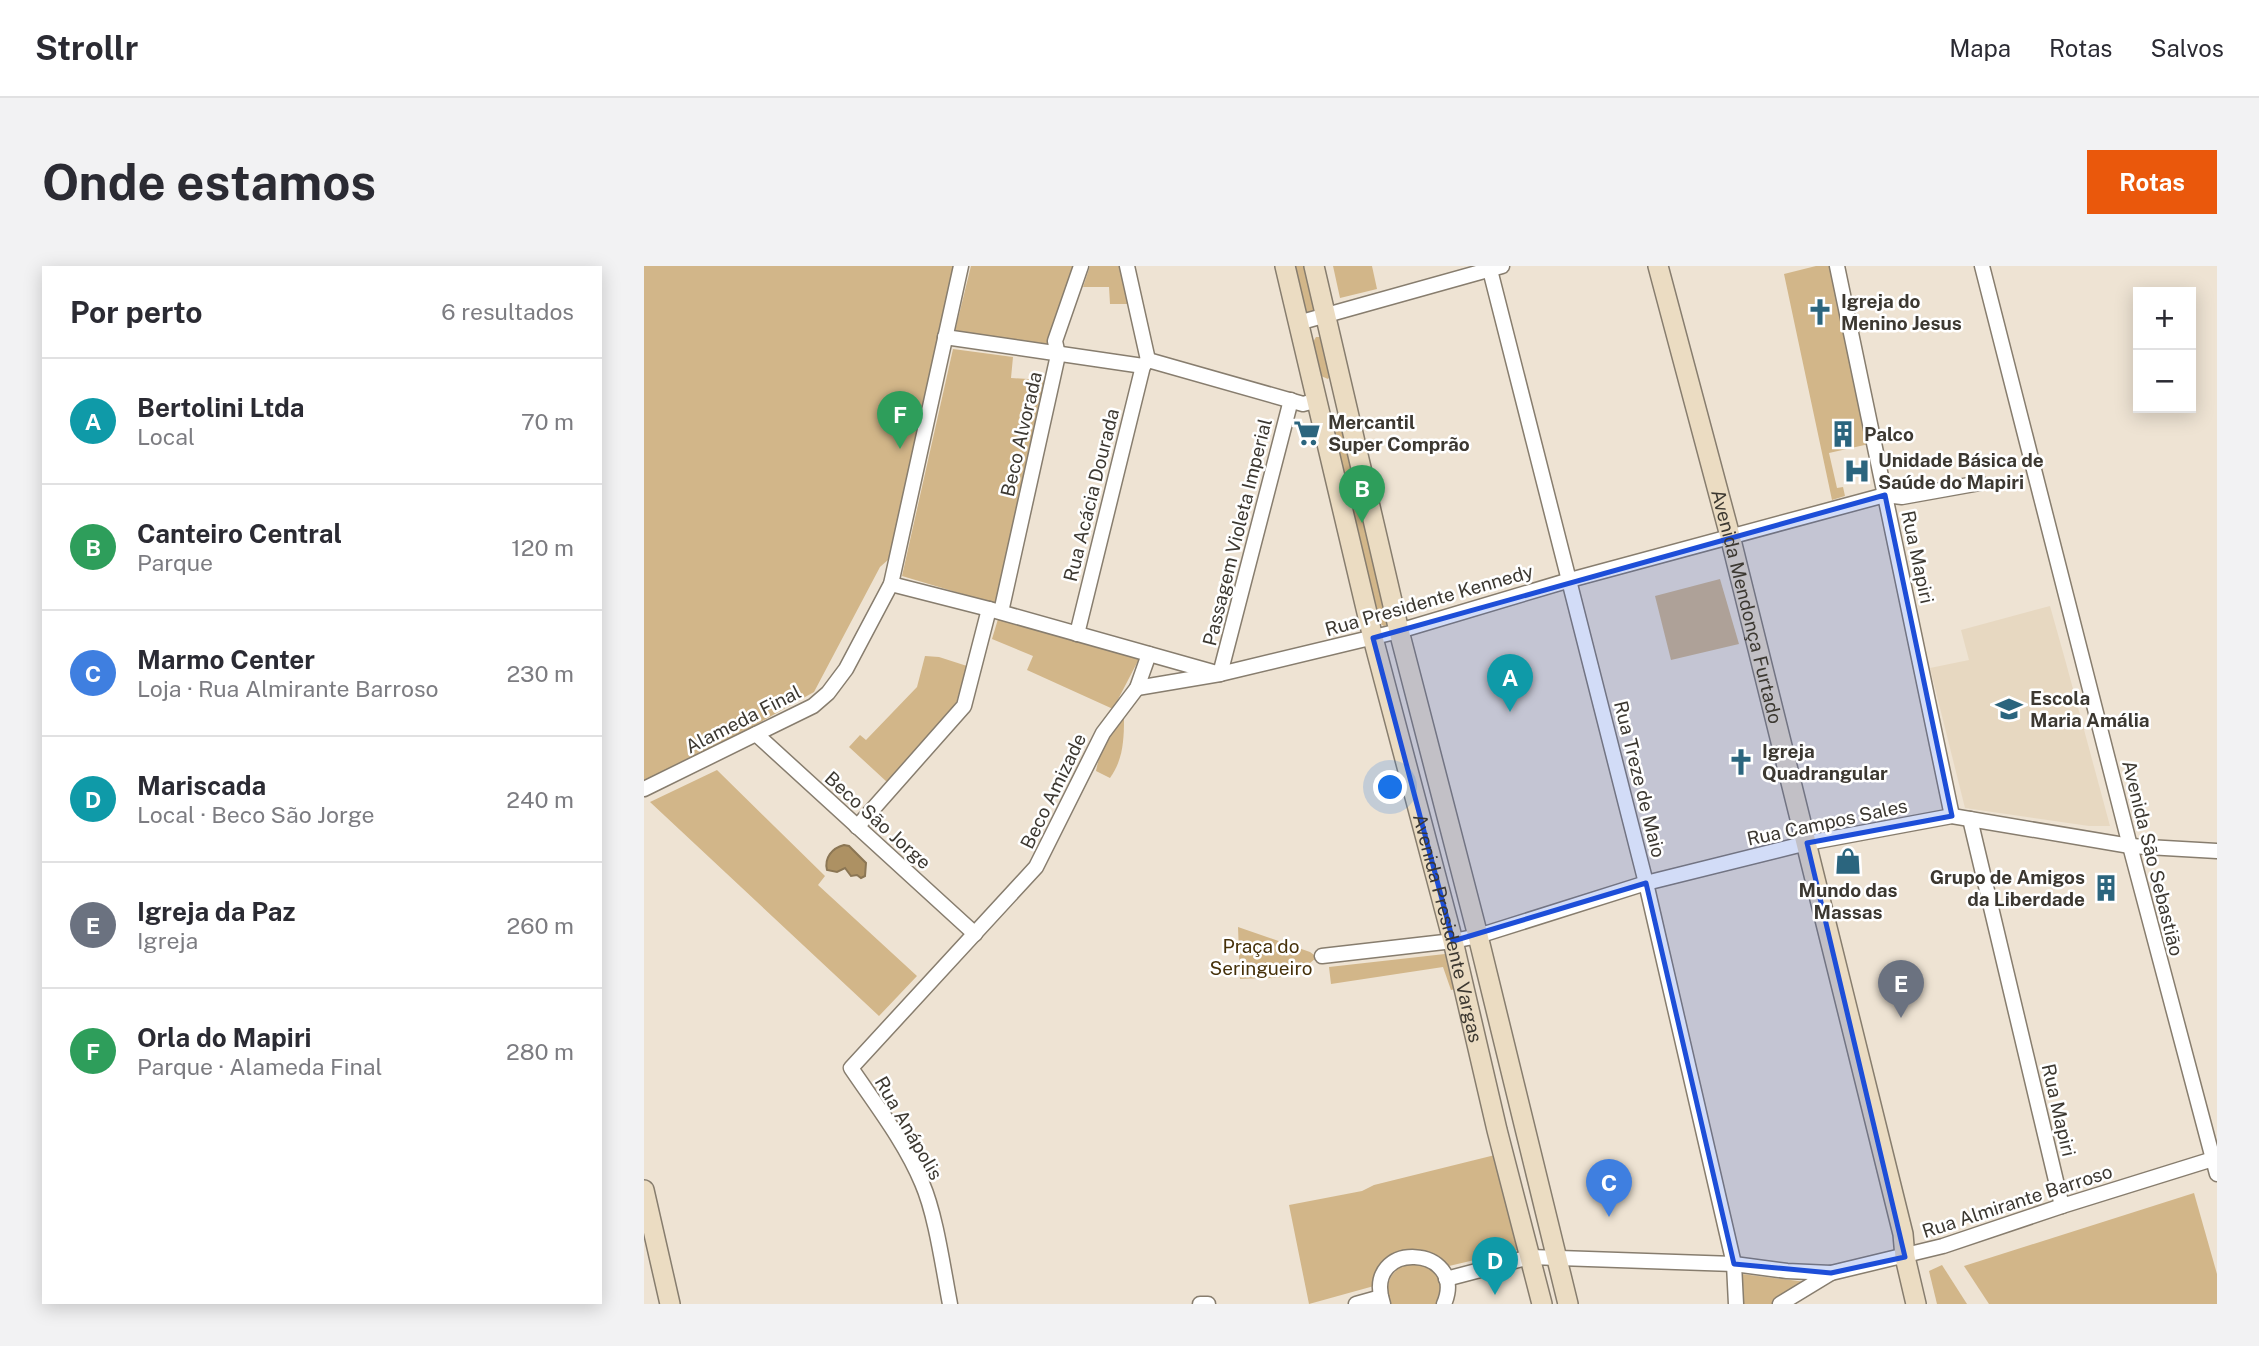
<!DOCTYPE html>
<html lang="pt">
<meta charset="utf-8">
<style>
body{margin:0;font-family:"Public Sans",sans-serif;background:#f2f2f3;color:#2b2b33}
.controls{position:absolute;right:21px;top:21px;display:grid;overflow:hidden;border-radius:0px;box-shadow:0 4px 18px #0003}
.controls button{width:63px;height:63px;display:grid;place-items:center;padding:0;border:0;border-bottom:2px solid #e1e1e2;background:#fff;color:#2b2b33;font:35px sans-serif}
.you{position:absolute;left:747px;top:522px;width:24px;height:24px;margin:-18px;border:5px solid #fff;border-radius:50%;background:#1a73e8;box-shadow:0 0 0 10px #1a73e833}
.badge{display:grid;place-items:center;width:46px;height:46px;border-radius:50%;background:#ea580c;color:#fff;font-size:23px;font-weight:700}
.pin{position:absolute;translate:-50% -58px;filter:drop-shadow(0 2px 4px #0008)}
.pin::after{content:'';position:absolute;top:37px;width:24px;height:21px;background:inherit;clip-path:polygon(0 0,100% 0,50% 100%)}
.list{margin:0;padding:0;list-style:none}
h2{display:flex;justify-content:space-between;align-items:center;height:91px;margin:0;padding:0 28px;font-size:30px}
h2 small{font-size:23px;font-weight:400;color:#7c7c81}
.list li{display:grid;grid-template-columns:46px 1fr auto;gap:21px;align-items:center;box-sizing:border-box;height:126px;padding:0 28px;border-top:2px solid #e1e1e2}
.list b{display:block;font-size:26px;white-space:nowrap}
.list p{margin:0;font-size:23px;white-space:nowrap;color:#7c7c81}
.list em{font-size:23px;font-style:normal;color:#7c7c81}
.map{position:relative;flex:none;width:1573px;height:1038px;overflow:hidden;border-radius:0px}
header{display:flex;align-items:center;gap:42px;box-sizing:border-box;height:98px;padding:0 35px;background:#fff;border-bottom:2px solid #e1e1e2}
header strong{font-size:33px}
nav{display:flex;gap:38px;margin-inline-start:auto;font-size:24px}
.intro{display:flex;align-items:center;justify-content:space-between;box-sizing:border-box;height:168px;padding:0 42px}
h1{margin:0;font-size:49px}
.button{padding:18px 32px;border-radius:0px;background:#ea580c;color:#fff;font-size:24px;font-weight:700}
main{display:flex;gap:42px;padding:0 42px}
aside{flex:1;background:#fff;border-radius:0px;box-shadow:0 4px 18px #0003}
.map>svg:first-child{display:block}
.built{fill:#e7d8c1}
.green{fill:#d2b689}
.water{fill:#ad9163;stroke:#8b7654;stroke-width:2}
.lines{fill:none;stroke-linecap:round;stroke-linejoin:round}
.street-casing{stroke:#877d6e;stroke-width:17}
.secondary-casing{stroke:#877d6e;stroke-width:22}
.street{stroke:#fff;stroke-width:14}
.secondary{stroke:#ebdcc2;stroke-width:19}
.marked{fill:#1d4ed8;fill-opacity:0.2;stroke:#1d4ed8;stroke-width:5;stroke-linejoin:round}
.labels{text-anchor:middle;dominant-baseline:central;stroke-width:5;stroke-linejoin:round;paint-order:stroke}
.poi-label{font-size:19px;font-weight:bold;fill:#3c3831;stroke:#fff;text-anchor:start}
.street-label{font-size:19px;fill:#3c3831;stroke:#fff}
.park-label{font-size:19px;fill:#46310a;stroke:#fff}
</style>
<header>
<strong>Strollr</strong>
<nav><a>Mapa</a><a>Rotas</a><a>Salvos</a></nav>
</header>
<div class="intro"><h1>Onde estamos</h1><a class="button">Rotas</a></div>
<main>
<aside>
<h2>Por perto<small>6 resultados</small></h2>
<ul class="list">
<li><span class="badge" style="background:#0f9aa8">A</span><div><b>Bertolini Ltda</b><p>Local</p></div><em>70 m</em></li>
<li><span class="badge" style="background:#2e9e5b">B</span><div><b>Canteiro Central</b><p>Parque</p></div><em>120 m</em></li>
<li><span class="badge" style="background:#3f7fe0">C</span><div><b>Marmo Center</b><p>Loja · Rua Almirante Barroso</p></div><em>230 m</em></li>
<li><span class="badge" style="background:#0f9aa8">D</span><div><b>Mariscada</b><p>Local · Beco São Jorge</p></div><em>240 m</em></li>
<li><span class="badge" style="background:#6b7280">E</span><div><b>Igreja da Paz</b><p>Igreja</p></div><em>260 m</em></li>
<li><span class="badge" style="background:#2e9e5b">F</span><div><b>Orla do Mapiri</b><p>Parque · Alameda Final</p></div><em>280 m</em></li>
</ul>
</aside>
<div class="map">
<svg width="1573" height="1038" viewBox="0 0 1573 1038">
<rect width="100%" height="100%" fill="#eee3d3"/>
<polygon class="built" points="1406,340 1422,397 1466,560 1445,560 1321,542 1286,402 1325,394 1317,364"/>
<g class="green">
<polygon points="0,0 310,0 245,293 236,301 170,426 99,466 0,515"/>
<polygon points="327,0 429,0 403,78 311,65"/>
<polygon points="446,0 475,0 484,38 466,38 465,21 439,21"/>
<polygon points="649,0 664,0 672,39 671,46 663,47 661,46"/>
<polygon points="689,0 728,0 733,23 696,32"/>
<polygon points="1172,0 1188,0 1225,178 1185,187 1193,222 1199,221 1201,230 1188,234 1140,8"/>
<polygon points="672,71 677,71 687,109 684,113 677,110 669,76"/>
<polygon points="309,83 369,91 367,112 400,114 352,338 258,310"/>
<polygon points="697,154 746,358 740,360 735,357 689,162 691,155"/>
<polygon points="1076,313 1095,378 1027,394 1011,330"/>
<polygon points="354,353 495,393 469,443 383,404 389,390 348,373"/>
<polygon points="281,390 295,391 323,400 312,438 243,516 205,481 216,469 222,474 273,421"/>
<path d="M480 452C480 474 479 494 466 512L452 505C456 483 466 469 480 452Z"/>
<polygon points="73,504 181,610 174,619 273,710 235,750 6,536"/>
<path d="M594 661 666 686 673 691C645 717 632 711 596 713Z"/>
<polygon points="801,688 805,695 812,723 807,724 799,701 687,718 685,701"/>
<polygon points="851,889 873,984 805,1000 788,989 754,989 743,993 735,1006 730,1020 665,1038 645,939 718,925 730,919"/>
<polygon points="1550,927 1573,1008 1573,1038 1345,1038 1320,1000"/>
<path d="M768 996 786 1000 797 1014 795 1038H747C739 1018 747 1002 768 996Z"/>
<polygon points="1298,999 1323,1038 1293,1038 1285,1005"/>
<polygon points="1090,1007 1171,1017 1128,1038 1095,1038"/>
</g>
<path class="water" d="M200 579 205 580 222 597 221 610 217 612 213 609 207 610 201 602 193 606 183 604C180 592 188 582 200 579Z"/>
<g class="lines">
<defs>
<g id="street">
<polyline points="483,0 504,94"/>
<polyline points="845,0 1002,617 1090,998 1092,1038"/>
<polyline points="1193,0 1308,550"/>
<polyline points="1338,0 1486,580 1573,908"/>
<polyline points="654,57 858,0"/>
<polyline points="301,71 499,100 504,94 659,138 674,134"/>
<polyline points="247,318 345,343 576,408 755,365 926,314 1241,229 1258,231 1336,217"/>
<polyline points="357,346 414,89 411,75 437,0"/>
<polyline points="433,368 499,100"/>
<polyline points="493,422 576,408 647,134"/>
<polyline points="112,468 331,668"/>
<polyline points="0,523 169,440 184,427 202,403 247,318 317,0"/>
<polyline points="1326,553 1418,940"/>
<polyline points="213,561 320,440 345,343"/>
<polyline points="678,690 809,675 834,670 1002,617 1163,577 1308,550 1486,580 1573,585"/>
<polyline points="802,1013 886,991 1090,998 1143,1005 1187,1007 1299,980 1418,940 1569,893"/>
<path d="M306 1038C299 1002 292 949 278 917 261 876 232 839 207 802L392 601 459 467 493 422 505 388"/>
<polyline points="556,1038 564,1038"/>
<polyline points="712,1038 737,1031"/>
<path d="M739 1038C717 972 825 979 800 1038"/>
<polyline points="1136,1038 1187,1007"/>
</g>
<g id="secondary">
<path id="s1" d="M641 0 729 372 809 675 853 864 898 1038"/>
<polyline points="670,0 755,365 834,670 924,1038"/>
<path id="s2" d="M1014 0 1086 270 1259 968 1261 991 1272 1038"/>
<polyline points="0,924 26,1038"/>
</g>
</defs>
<use href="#street" class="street-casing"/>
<use href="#secondary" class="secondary-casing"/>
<use href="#street" class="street"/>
<use href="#secondary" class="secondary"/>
</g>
<path class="marked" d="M1241 229 1308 550 1163 577 1261 991 1187 1007 1090 998 1002 617 809 675 729 372Z"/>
<defs>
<symbol id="church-bare" viewBox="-9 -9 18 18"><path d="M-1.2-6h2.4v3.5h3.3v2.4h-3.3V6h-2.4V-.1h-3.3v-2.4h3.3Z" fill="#2b657e" stroke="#fff" stroke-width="2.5" paint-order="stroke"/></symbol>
<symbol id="supermarket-bare" viewBox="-9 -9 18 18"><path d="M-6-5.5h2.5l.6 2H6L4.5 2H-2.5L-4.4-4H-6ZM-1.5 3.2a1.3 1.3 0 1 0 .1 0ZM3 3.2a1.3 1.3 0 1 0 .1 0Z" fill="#2b657e" stroke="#fff" stroke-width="2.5" paint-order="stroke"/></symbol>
<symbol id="building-bare" viewBox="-9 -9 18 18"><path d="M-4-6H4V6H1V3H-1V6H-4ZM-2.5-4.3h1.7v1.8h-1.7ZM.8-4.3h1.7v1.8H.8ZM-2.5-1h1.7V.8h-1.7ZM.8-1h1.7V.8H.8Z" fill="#2b657e" stroke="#fff" stroke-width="2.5" paint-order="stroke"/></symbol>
<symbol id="hospital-bare" viewBox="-9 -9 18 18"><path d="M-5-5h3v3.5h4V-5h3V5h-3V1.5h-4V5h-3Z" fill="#2b657e" stroke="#fff" stroke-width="2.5" paint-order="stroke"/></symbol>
<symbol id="school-bare" viewBox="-9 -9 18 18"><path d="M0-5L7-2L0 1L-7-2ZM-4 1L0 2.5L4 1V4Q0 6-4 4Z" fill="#2b657e" stroke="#fff" stroke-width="2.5" paint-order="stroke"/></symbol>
<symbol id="shop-bare" viewBox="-9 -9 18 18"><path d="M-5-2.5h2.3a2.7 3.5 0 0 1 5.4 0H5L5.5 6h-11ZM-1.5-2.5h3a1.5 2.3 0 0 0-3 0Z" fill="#2b657e" stroke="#fff" stroke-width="2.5" paint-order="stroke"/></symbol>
</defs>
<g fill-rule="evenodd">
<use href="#church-bare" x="1157" y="27" width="38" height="38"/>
<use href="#supermarket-bare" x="644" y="148" width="38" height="38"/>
<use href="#building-bare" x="1180" y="149" width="38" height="38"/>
<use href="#hospital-bare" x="1194" y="186" width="38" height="38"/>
<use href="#school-bare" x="1346" y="424" width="38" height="38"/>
<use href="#church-bare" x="1078" y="477" width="38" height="38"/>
<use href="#shop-bare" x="1185" y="576" width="38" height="38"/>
<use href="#building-bare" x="1443" y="603" width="38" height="38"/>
</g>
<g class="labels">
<g class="poi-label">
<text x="1197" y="35">Igreja do<tspan x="1197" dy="22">Menino Jesus</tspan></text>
<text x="684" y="156">Mercantil<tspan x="684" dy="22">Super Comprão</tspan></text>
<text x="1220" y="168">Palco</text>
<text x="1234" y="194">Unidade Básica de<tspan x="1234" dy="22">Saúde do Mapiri</tspan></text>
<text x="1386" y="432">Escola<tspan x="1386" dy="22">Maria Amália</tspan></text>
<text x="1118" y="485">Igreja<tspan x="1118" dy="22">Quadrangular</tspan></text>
<text x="1441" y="611" text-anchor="end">Grupo de Amigos<tspan x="1441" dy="22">da Liberdade</tspan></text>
<text x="1204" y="624" text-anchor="middle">Mundo das<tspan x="1204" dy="22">Massas</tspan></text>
</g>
<g class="street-label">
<text transform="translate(377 168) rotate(-77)">Beco Alvorada</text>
<text transform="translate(447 229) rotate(-76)">Rua Acácia Dourada</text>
<text transform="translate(593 266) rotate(-76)">Passagem Violeta Imperial</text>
<text transform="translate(1274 291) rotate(78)">Rua Mapiri</text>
<text transform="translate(785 334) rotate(-16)">Rua Presidente Kennedy</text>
<text stroke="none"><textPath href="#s2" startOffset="352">Avenida Mendonça Furtado</textPath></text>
<text transform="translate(99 453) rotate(-27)">Alameda Final</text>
<text transform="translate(996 513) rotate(76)">Rua Treze de Maio</text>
<text transform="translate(409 525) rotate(-64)">Beco Amizade</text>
<text transform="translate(234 554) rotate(42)">Beco São Jorge</text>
<text transform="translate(1183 556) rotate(-12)">Rua Campos Sales</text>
<text transform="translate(1509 592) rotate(76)">Avenida São Sebastião</text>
<text stroke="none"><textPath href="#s1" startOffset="682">Avenida Presidente Vargas</textPath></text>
<text transform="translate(1415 844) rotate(77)">Rua Mapiri</text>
<text transform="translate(265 862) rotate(60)">Rua Anápolis</text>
<text transform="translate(1373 935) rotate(-18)">Rua Almirante Barroso</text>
</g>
<g class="park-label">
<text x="617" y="680">Praça do<tspan x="617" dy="22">Seringueiro</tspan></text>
</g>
</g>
</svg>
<div class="controls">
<button>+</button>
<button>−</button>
</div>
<div class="you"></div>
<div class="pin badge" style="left:866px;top:446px;background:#0f9aa8">A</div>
<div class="pin badge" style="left:718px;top:257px;background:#2e9e5b">B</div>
<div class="pin badge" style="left:965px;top:951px;background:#3f7fe0">C</div>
<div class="pin badge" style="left:851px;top:1029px;background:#0f9aa8">D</div>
<div class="pin badge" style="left:1257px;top:752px;background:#6b7280">E</div>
<div class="pin badge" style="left:256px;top:183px;background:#2e9e5b">F</div>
</div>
</main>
